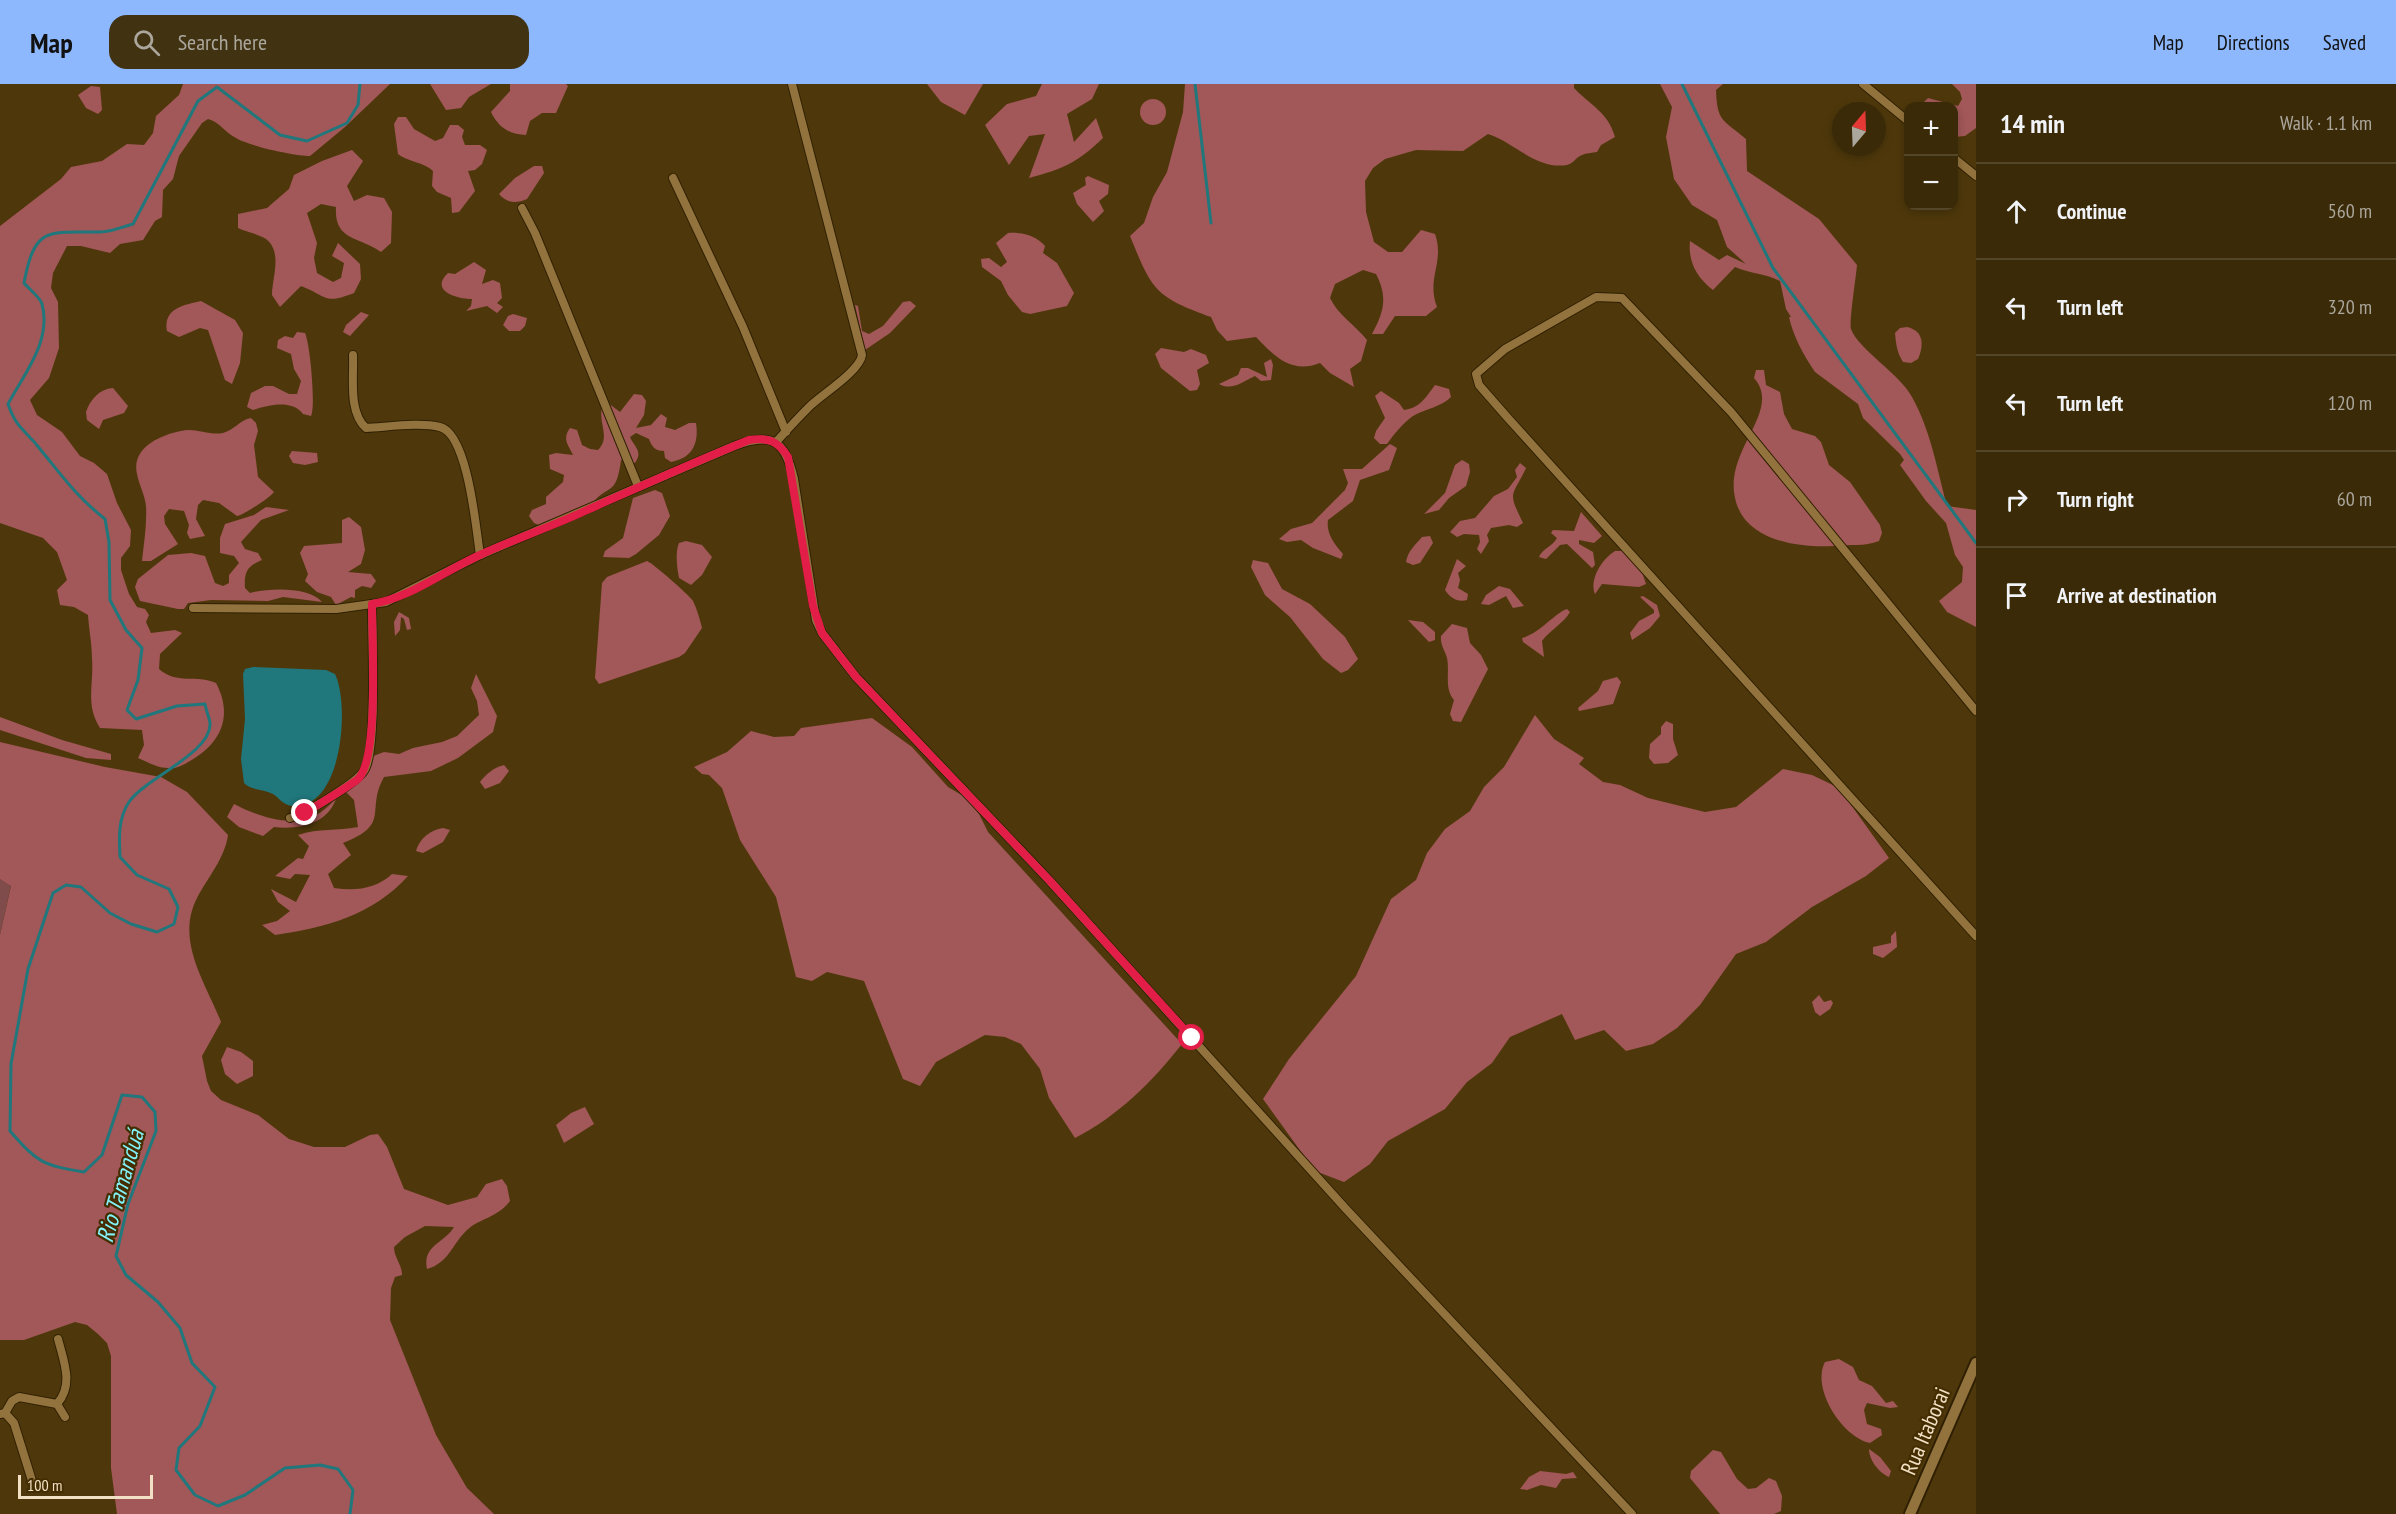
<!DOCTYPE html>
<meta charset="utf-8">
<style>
body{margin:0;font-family:"PT Sans Narrow",sans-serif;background:#413212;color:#f1f3f6}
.controls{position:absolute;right:18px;top:18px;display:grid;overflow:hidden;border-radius:12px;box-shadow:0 3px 9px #0003}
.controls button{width:54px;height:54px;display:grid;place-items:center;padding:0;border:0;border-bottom:2px solid #544629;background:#3a2a08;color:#f1f3f6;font:30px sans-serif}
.compass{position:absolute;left:1832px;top:18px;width:54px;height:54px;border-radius:50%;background:#3a2a08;box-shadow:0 3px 9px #0003;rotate:19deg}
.scale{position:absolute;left:18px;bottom:15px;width:135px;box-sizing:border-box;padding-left:6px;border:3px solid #f1e0c4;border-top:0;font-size:16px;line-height:21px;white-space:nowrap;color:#f1e0c4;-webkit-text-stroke:4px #442d00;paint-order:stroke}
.stop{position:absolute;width:18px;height:18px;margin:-14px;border:4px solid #e11d48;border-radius:50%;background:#fff}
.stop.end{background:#e11d48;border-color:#fff;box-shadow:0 2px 6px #0008}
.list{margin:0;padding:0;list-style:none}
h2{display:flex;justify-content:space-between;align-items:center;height:78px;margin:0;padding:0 24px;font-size:26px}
h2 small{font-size:20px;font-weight:400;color:#aba79c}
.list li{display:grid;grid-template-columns:39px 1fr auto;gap:18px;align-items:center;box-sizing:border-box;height:96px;padding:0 24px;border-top:2px solid #544629}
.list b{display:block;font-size:22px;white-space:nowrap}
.list em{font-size:20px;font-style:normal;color:#aba79c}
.icon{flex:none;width:33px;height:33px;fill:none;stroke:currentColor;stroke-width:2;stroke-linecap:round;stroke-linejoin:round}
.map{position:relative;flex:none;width:1976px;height:1430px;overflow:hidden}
header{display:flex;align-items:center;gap:36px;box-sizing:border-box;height:84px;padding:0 30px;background:#8eb8fd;color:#111}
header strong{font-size:28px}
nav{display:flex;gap:33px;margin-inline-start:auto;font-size:21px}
.search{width:420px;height:54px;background:#413212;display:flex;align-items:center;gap:15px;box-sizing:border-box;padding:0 21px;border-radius:18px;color:#aba79c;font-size:22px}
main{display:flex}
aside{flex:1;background:#3a2a08}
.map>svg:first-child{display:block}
.green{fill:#7f4b4b}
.forest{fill:#a25758}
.water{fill:#20777c}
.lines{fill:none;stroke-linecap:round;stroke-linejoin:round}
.stream{stroke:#20777c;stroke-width:3}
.street-casing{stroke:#302003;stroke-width:10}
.secondary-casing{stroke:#302003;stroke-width:14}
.street{stroke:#93733d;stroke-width:8}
.secondary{stroke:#93733d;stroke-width:10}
.route{stroke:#e11d48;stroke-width:8}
.labels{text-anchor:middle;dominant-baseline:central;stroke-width:4.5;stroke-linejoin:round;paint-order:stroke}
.street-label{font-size:22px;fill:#f1e0c4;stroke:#442d00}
.water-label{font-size:24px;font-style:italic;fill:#83f3f9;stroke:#442d00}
</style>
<header>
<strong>Map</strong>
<div class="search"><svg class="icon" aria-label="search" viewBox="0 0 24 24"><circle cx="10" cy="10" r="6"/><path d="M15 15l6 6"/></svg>Search here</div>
<nav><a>Map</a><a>Directions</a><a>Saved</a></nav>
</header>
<main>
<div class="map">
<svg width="1976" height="1430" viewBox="0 0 1976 1430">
<rect width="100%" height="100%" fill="#4e380b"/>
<polygon class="green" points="0,795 11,801 0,851"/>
<g class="forest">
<path d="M183 0H390L345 43 310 72C295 72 249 62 236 54 225 49 220 38 208 35L202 39 179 72 173 95 163 106 162 133 155 137 143 156 120 160 110 169 81 162H67L53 189 51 204 58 218 59 264 49 294 30 316 37 331 62 348 80 372 94 379 107 390 117 419 131 446 130 462 121 474V486L129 510 137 523 145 525 149 531 146 538 151 549 175 546 182 549 160 570 159 585C177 601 196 590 216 599 234 633 220 660 190 677 183 681 177 685 168 684 157 684 148 678 138 674L144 661 142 646 100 644C85 620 94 601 92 575 92 560 89 546 88 531L74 523 60 521 57 506 67 496 57 468 43 454 0 439V142L61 95 71 83 102 77 127 60 144 61 153 49 156 32 179 11Z"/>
<polygon points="430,0 491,0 469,13 461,24 446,26"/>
<path d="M510 0H566L568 2 556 29H542L530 37 526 51C509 50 499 44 491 28L510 7Z"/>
<polygon points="927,0 983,0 965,31 941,18"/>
<path d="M1042 0H1099L1092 15 1067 30 1074 58 1096 34 1103 54C1077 79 1063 85 1029 94L1045 50 1029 52 1009 81 985 41 1007 20 1036 12Z"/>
<path d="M1185 0H1574V4C1591 22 1608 28 1615 53L1601 61 1597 68C1592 69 1586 69 1582 71 1576 73 1573 80 1567 81 1536 86 1514 58 1488 50L1463 67 1416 66 1385 75 1373 84 1365 97 1366 128 1374 158 1388 168H1402L1421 146 1435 150C1445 178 1426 194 1437 223L1426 232H1395L1383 250H1372C1384 228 1388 213 1376 190L1363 186 1335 200 1330 214C1338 231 1355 241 1367 256L1361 277 1350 285 1354 303 1330 289 1320 279C1292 290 1275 273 1256 253L1227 257 1217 246 1211 233C1155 213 1152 206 1130 152L1144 139 1153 113 1167 88 1183 28Z"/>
<path d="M1660 0H1723L1716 6C1717 39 1724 36 1746 55L1747 87 1819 135 1857 181C1856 193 1849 238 1851 245 1858 265 1900 290 1912 313 1931 347 1937 385 1947 422L1976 426V543L1947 528 1939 517 1962 498 1963 483 1955 471 1946 439 1926 417 1900 381 1904 376 1900 370 1863 334 1858 320 1815 288C1804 272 1793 252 1789 233H1791L1786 225 1780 197C1765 189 1751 190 1735 183L1713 206C1696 193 1688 177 1690 157L1719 176 1727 171 1746 180 1727 163 1717 136 1692 121 1674 95 1666 53 1672 23Z"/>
<polygon points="1952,0 1976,0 1976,44 1965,52 1954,53 1954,22 1920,22 1928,14 1958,22 1962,15 1960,8"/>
<polygon points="91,2 100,3 102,26 98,30 86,24 78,11"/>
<circle cx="1153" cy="28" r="13"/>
<path d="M398 33H406L414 45 435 57 443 54 450 41H458L464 46 462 53 465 61H480L487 66 482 80 475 86 468 87 475 107 459 128 452 129 451 114 437 108 432 102 433 87C424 78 408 78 398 70L394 40Z"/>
<path d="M352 66 363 77 347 102 354 117 367 111 384 114 392 128 391 159 381 168C358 152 334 157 336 123L321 120 307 129 317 159 314 174 317 189 333 198 341 194 344 179 332 172 338 159 360 180 361 195 354 209C324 221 327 212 301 202L280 223 272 211C272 194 283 168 266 155 259 150 246 148 238 144V130L267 124 289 105 294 91 322 77Z"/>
<path d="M534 82H542L544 89 527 115C516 120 507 119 499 110L515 94Z"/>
<polygon points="1088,92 1109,101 1108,110 1099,117 1104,127 1093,138 1077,120 1073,109 1086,101 1085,94"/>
<path d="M1008 149C1022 148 1036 151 1045 162L1043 169 1057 179 1074 209 1067 222 1030 230 1022 228 1008 211 1001 197 982 183 981 175 989 174 1001 183 1007 178 996 159Z"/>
<path d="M474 178 486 186 482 200 493 196 500 199 502 214 497 219 503 223 497 229 487 222 466 227 471 222 472 215C457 215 429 207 448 189L455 190Z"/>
<path d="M201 217 235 236 243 249 240 279 232 300 225 296 208 246 200 244 179 253 167 247C163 224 184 221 201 217Z"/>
<polygon points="910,217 916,222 890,249 865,266 855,221 858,222 862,247 869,250 883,242 903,218"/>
<polygon points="361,228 369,231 350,252 343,248 346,241"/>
<polygon points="513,230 527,234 525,242 520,247 509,247 503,241 508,232"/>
<path d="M1907 243C1924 247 1924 261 1918 275L1911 279 1903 278C1897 269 1896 260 1895 249L1900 244Z"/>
<path d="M297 248 305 249C310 259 316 323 311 332L303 330C292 315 268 321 253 326L247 323 251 309 265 302H273L289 310H297L301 297 294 285 291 270 277 264 278 256 285 252 293 254Z"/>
<polygon points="1161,264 1184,268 1191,265 1206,271 1209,279 1197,286 1200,300 1197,306 1190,307 1161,284 1155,270"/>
<path d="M1271 275 1273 281 1271 296 1261 297 1255 292C1242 298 1232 307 1219 300L1238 291 1241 284H1248L1267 293 1264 279Z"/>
<path d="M1756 286H1764L1766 301 1780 308 1784 330 1792 345 1815 352 1821 358 1829 381 1850 398 1880 441 1882 449 1879 457C1864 463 1850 460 1834 462 1798 464 1744 457 1735 414 1724 365 1783 327 1754 294Z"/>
<path d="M1435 301 1449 305 1451 313C1441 323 1425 325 1413 332 1402 340 1395 349 1387 360H1380L1374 354 1376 347 1385 334 1375 312 1381 307 1399 319 1404 326C1420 324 1426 313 1435 301Z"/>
<path d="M113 304 128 322 124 329 103 336 99 345 87 336 86 328C90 316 99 305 113 304Z"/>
<path d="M634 310 642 311 646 317 644 331 636 344 651 341 661 330 667 334 665 343 675 346 689 339H696C699 359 693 374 671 378L665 374 664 367C655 367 652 363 649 355L636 349 630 353C635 364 643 367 635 379L621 376C616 414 609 398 590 422L541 442 534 439 529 432 532 426 546 420V413L563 398 564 391 550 385 549 371 556 369 573 371C568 360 562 355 570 344L577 346 582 361 590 365 598 366C611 353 598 339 602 324L608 319 620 328Z"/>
<path d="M251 334 256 339 258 347 254 361 258 393 274 408C270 414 243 431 237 432L219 419 203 416 198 421 196 435 205 452 190 455 187 449 189 441 184 427 169 425 164 432 165 440 178 460 151 477H142C144 458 147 441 146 422 145 411 139 401 137 390 131 364 160 351 181 347 195 343 209 352 223 349 234 346 240 336 251 334Z"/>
<path d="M1390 360 1397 364 1389 386 1360 396 1353 417 1328 436C1326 449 1334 460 1343 470L1341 475 1313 464 1301 456 1287 458 1279 455 1291 445 1312 439 1345 406 1348 399 1343 385H1362Z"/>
<polygon points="292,367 317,369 318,378 305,381 293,379 289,372"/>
<polygon points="1462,376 1469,380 1470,388 1466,402 1449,414 1439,426 1424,430 1445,409 1455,381"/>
<path d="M1520 379 1526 384C1512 414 1507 406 1523 439L1517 443 1509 441 1491 444 1487 451 1489 457 1481 470 1477 465 1480 458 1479 451 1464 450 1457 453 1450 448 1460 437 1475 434 1494 412 1508 405 1517 393 1515 386Z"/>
<polygon points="655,406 662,409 670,432 659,451 636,470 629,474 603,473 605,467 623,454 633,414"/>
<path d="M266 423 289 426 261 436 241 458 245 465 258 469 262 476C247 482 244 488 245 504L250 509C268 504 309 502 322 518L283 513 268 517 211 516 188 519 184 525H178L140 517 135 503 138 495 168 471 191 469 205 472 215 499 223 502 229 499V491L239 479 234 472 220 469V454L225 440 254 431Z"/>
<path d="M1581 428 1602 452 1594 459 1579 456V460L1593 468 1595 481 1592 484 1567 460 1560 461 1546 475 1539 473C1542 465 1553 462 1557 454L1551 449 1553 446 1574 447Z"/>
<polygon points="349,433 361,443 365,466 361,480 348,488 371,490 376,497 371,504 362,502 355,506 355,514 351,513 336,521 331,513 317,508 305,497 308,490 300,469 304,462 342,459 342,436"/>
<path d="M1430 452 1433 459 1420 479 1413 481 1406 478C1408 467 1415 461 1422 453Z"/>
<path d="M686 457 702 461 712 473 702 491 691 501 679 494C677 484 675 467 679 459Z"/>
<path d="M1615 467H1624L1642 488 1646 500 1639 503 1602 500 1595 510C1589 495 1602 475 1615 467Z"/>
<path d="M1457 475 1466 482 1458 489 1460 496 1458 504 1468 510 1467 516C1458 519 1449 513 1445 506Z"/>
<polygon points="1253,476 1268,479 1282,505 1310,520 1345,553 1358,575 1348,586 1341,589 1323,575 1290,533 1265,511 1251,483"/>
<path d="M647 477C654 480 689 511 693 517 697 525 700 536 702 544L685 569 679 573 599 600 595 594 602 499 607 493Z"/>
<polygon points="1499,502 1510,505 1524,522 1513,524 1506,512 1489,521 1481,520 1486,511"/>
<polygon points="1643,512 1657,521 1660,532 1650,544 1632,556 1630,549 1639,537 1654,529 1654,526 1640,513"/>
<path d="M1567 525 1570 528C1564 539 1550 546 1542 557L1544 573 1523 558 1522 554C1539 550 1556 528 1567 525Z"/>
<polygon points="399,528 409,534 411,545 407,546 404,535 401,533 400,546 395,552 394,538"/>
<polygon points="1408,536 1423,538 1435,548 1435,556 1429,558"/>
<path d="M1452 540 1467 544 1470 559 1481 571 1488 585 1461 638 1453 637 1450 630 1454 616C1444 604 1450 589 1447 574 1445 566 1440 561 1441 552Z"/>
<path d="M476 590 497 632 493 648 458 674 431 687 384 693C365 727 392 740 343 759L351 771 328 790 334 804C356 807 376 805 392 790L408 792C373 831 325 844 275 851L262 841 277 837 290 827 278 818 271 805 296 818 310 791 295 790 290 795 275 792 298 774 303 775 309 762 298 751C319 744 337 747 358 743L354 716 344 706 358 698 371 673 384 668 399 670 413 664 442 658 457 652 479 631 477 617 471 604Z"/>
<polygon points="1617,593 1621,598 1613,620 1579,627 1578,624 1598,607 1603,597"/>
<polygon points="1535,631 1554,655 1584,674 1579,680 1603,698 1620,701 1648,714 1705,728 1736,723 1783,685 1812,691 1839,704 1889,774 1866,792 1812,823 1766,858 1736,870 1700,921 1677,944 1653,960 1626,967 1604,946 1575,956 1562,930 1510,953 1492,979 1467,998 1445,1025 1388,1057 1370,1080 1344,1098 1315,1087 1263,1015 1289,975 1356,892 1391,815 1416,796 1427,769 1445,745 1470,727 1484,703 1504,683"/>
<polygon points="0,633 62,656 111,670 111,676 86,674 0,646"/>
<path d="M872 634 912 663 948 703 965 713 979 730 988 748 1182 960C1152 998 1118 1032 1075 1054L1049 1014 1040 985 1021 960 1005 953 985 951 936 978 920 1002 903 995 864 897 827 888 812 897 796 893 776 813 740 756 722 704 709 691 702 690 694 683 727 668 751 647 774 653 794 652 801 644Z"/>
<polygon points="1666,637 1673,640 1673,655 1678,671 1668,679 1654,680 1649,674 1650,660 1661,650 1661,643"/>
<path d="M0 658 105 683 161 693 187 708 228 751C225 774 208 793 197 814 175 857 206 899 221 938L202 972 207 997 211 1007 221 1016 258 1031 289 1055 314 1063H345L370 1051 378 1050 387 1063 404 1105 448 1121 477 1113 486 1100 502 1095 507 1102 510 1117C497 1134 480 1134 467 1146 452 1160 449 1179 427 1185 422 1161 445 1159 454 1143L425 1142 405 1153 394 1163C394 1174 402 1180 402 1191L395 1193 391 1204 390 1236 436 1351 467 1404 494 1430H117L111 1384V1272L107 1259 98 1250 87 1241 75 1238 24 1256H0V851L11 802 0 795Z"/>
<path d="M504 681 509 687 500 699 485 705 480 698C486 690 493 684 504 681Z"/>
<path d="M336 715C327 740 299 746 274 743L263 752 239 743 227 733 234 720C259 733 295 746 321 728 327 724 331 719 336 715Z"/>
<path d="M443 744 450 746 443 758 423 769 416 767C419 755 430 746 443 744Z"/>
<polygon points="1896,847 1897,863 1883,874 1873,870 1873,863 1891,859 1891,852"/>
<polygon points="1819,911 1824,918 1831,916 1833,919 1830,925 1820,932 1815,928 1812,918"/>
<polygon points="227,963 241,968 253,977 253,992 237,1000 225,990 221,976"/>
<polygon points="585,1023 594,1040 564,1059 556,1041 571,1029"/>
<path d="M1839 1275 1853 1283 1859 1296 1872 1302 1886 1319 1893 1317 1898 1323 1890 1324 1867 1319 1864 1326 1867 1340 1881 1345 1882 1351 1870 1359C1842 1353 1811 1304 1825 1278Z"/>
<path d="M1869 1365 1880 1373 1891 1387 1889 1393C1879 1389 1869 1376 1869 1365Z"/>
<polygon points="1713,1366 1721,1368 1737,1395 1748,1405 1756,1404 1769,1394 1776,1397 1782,1412 1781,1427 1774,1430 1720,1430 1690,1394 1691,1387"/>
<polygon points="1540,1387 1566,1390 1573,1388 1577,1394 1562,1395 1556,1404 1541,1401 1527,1406 1520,1405 1529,1393"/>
</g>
<path class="water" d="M253 583 326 586 335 590C349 619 343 707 306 720 301 722 293 723 288 721 282 719 278 713 273 710 264 705 250 706 244 699L241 675 245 635 243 590 245 585Z"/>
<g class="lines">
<g class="stream">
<polyline points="1195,0 1211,139"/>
<polyline points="1682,0 1773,184 1976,459"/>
<path d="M350 1430 353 1406 338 1385 320 1381 285 1384 245 1411 218 1422 195 1411 176 1386 179 1364 200 1342 215 1303 192 1279 180 1244 158 1218 126 1191 116 1172 128 1120 156 1047 155 1028 142 1013 122 1011 102 1071 84 1088C42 1081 38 1079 10 1047L11 980 28 885 53 809 66 801 81 803 110 829 131 840 157 848 174 840 178 823 169 805 137 791 120 773C119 754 118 734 129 718 145 694 212 669 210 639 209 633 206 626 205 620L177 622 136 635 127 626 138 596 142 564 126 546 110 516 109 458 105 435C76 412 63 393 40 365 25 345 17 346 8 320 24 290 52 257 42 220 40 213 29 205 24 199 35 140 49 149 100 148 111 148 122 143 133 140L198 17 217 3 280 51 307 57 347 39 358 21 360 0"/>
</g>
<defs>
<g id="street">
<polyline points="1863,0 1908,37"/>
<polyline points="1954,74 1976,92"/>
<polyline points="673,94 743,243 786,348"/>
<polyline points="522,124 535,149 638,402"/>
<path d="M353 271C354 293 348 328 366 344 387 343 420 338 440 343 468 350 476 445 480 471"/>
<path d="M776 358C787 346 797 335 809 323 821 311 860 287 862 271L792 0"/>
<path d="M193 524 336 525 386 518 480 471 734 362C773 347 785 357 794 395L816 536 822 549 856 593 1049 796 1346 1125 1632 1430"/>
<polyline points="1976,627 1731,328 1622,214 1596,213 1505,265 1476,290 1479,301 1507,333 1976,852"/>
<path d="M290 734C305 730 359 698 365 685 377 663 372 552 372 520"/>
<path d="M57 1320C74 1301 64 1278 58 1255"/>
<polyline points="5,1329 14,1339 34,1403"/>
<polyline points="0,1330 5,1329 12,1317 19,1313 57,1320 65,1333"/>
</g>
<polyline id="secondary" points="1910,1430 1976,1279"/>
</defs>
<use href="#street" class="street-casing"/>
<use href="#secondary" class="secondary-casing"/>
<use href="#street" class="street"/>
<use href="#secondary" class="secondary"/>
</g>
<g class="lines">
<path class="route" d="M305 729C314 723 355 699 359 694 379 671 372 555 372 520 410 514 444 487 480 471 514 455 551 443 585 427 639 403 694 378 749 356 768 353 778 357 788 373L813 522 822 549 856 593 1049 796 1192 954"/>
</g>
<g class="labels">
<g class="street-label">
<text transform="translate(1925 1347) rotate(-67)">Rua Itaborai</text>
</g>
<g class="water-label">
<text transform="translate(120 1102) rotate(-74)">Rio Tamanduá</text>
</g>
</g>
</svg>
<div class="controls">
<button>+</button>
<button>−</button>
</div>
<svg class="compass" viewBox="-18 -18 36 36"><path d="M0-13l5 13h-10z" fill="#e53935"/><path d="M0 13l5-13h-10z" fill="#aba79c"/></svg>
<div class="scale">100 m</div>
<div class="stop" style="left:1192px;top:954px"></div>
<div class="stop end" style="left:305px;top:729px"></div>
</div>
<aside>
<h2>14 min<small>Walk · 1.1 km</small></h2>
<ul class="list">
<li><svg class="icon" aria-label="ahead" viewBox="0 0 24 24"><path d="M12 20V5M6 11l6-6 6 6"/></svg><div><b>Continue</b></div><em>560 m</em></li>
<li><svg class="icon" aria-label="left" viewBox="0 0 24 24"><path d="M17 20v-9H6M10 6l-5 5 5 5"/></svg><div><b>Turn left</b></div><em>320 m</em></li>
<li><svg class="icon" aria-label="left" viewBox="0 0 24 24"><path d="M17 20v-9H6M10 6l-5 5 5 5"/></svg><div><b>Turn left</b></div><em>120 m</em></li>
<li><svg class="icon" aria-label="right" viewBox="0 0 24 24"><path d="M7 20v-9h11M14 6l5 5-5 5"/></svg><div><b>Turn right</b></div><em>60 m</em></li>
<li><svg class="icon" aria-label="arrive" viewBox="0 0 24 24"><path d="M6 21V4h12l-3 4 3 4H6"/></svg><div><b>Arrive at destination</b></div></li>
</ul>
</aside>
</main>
